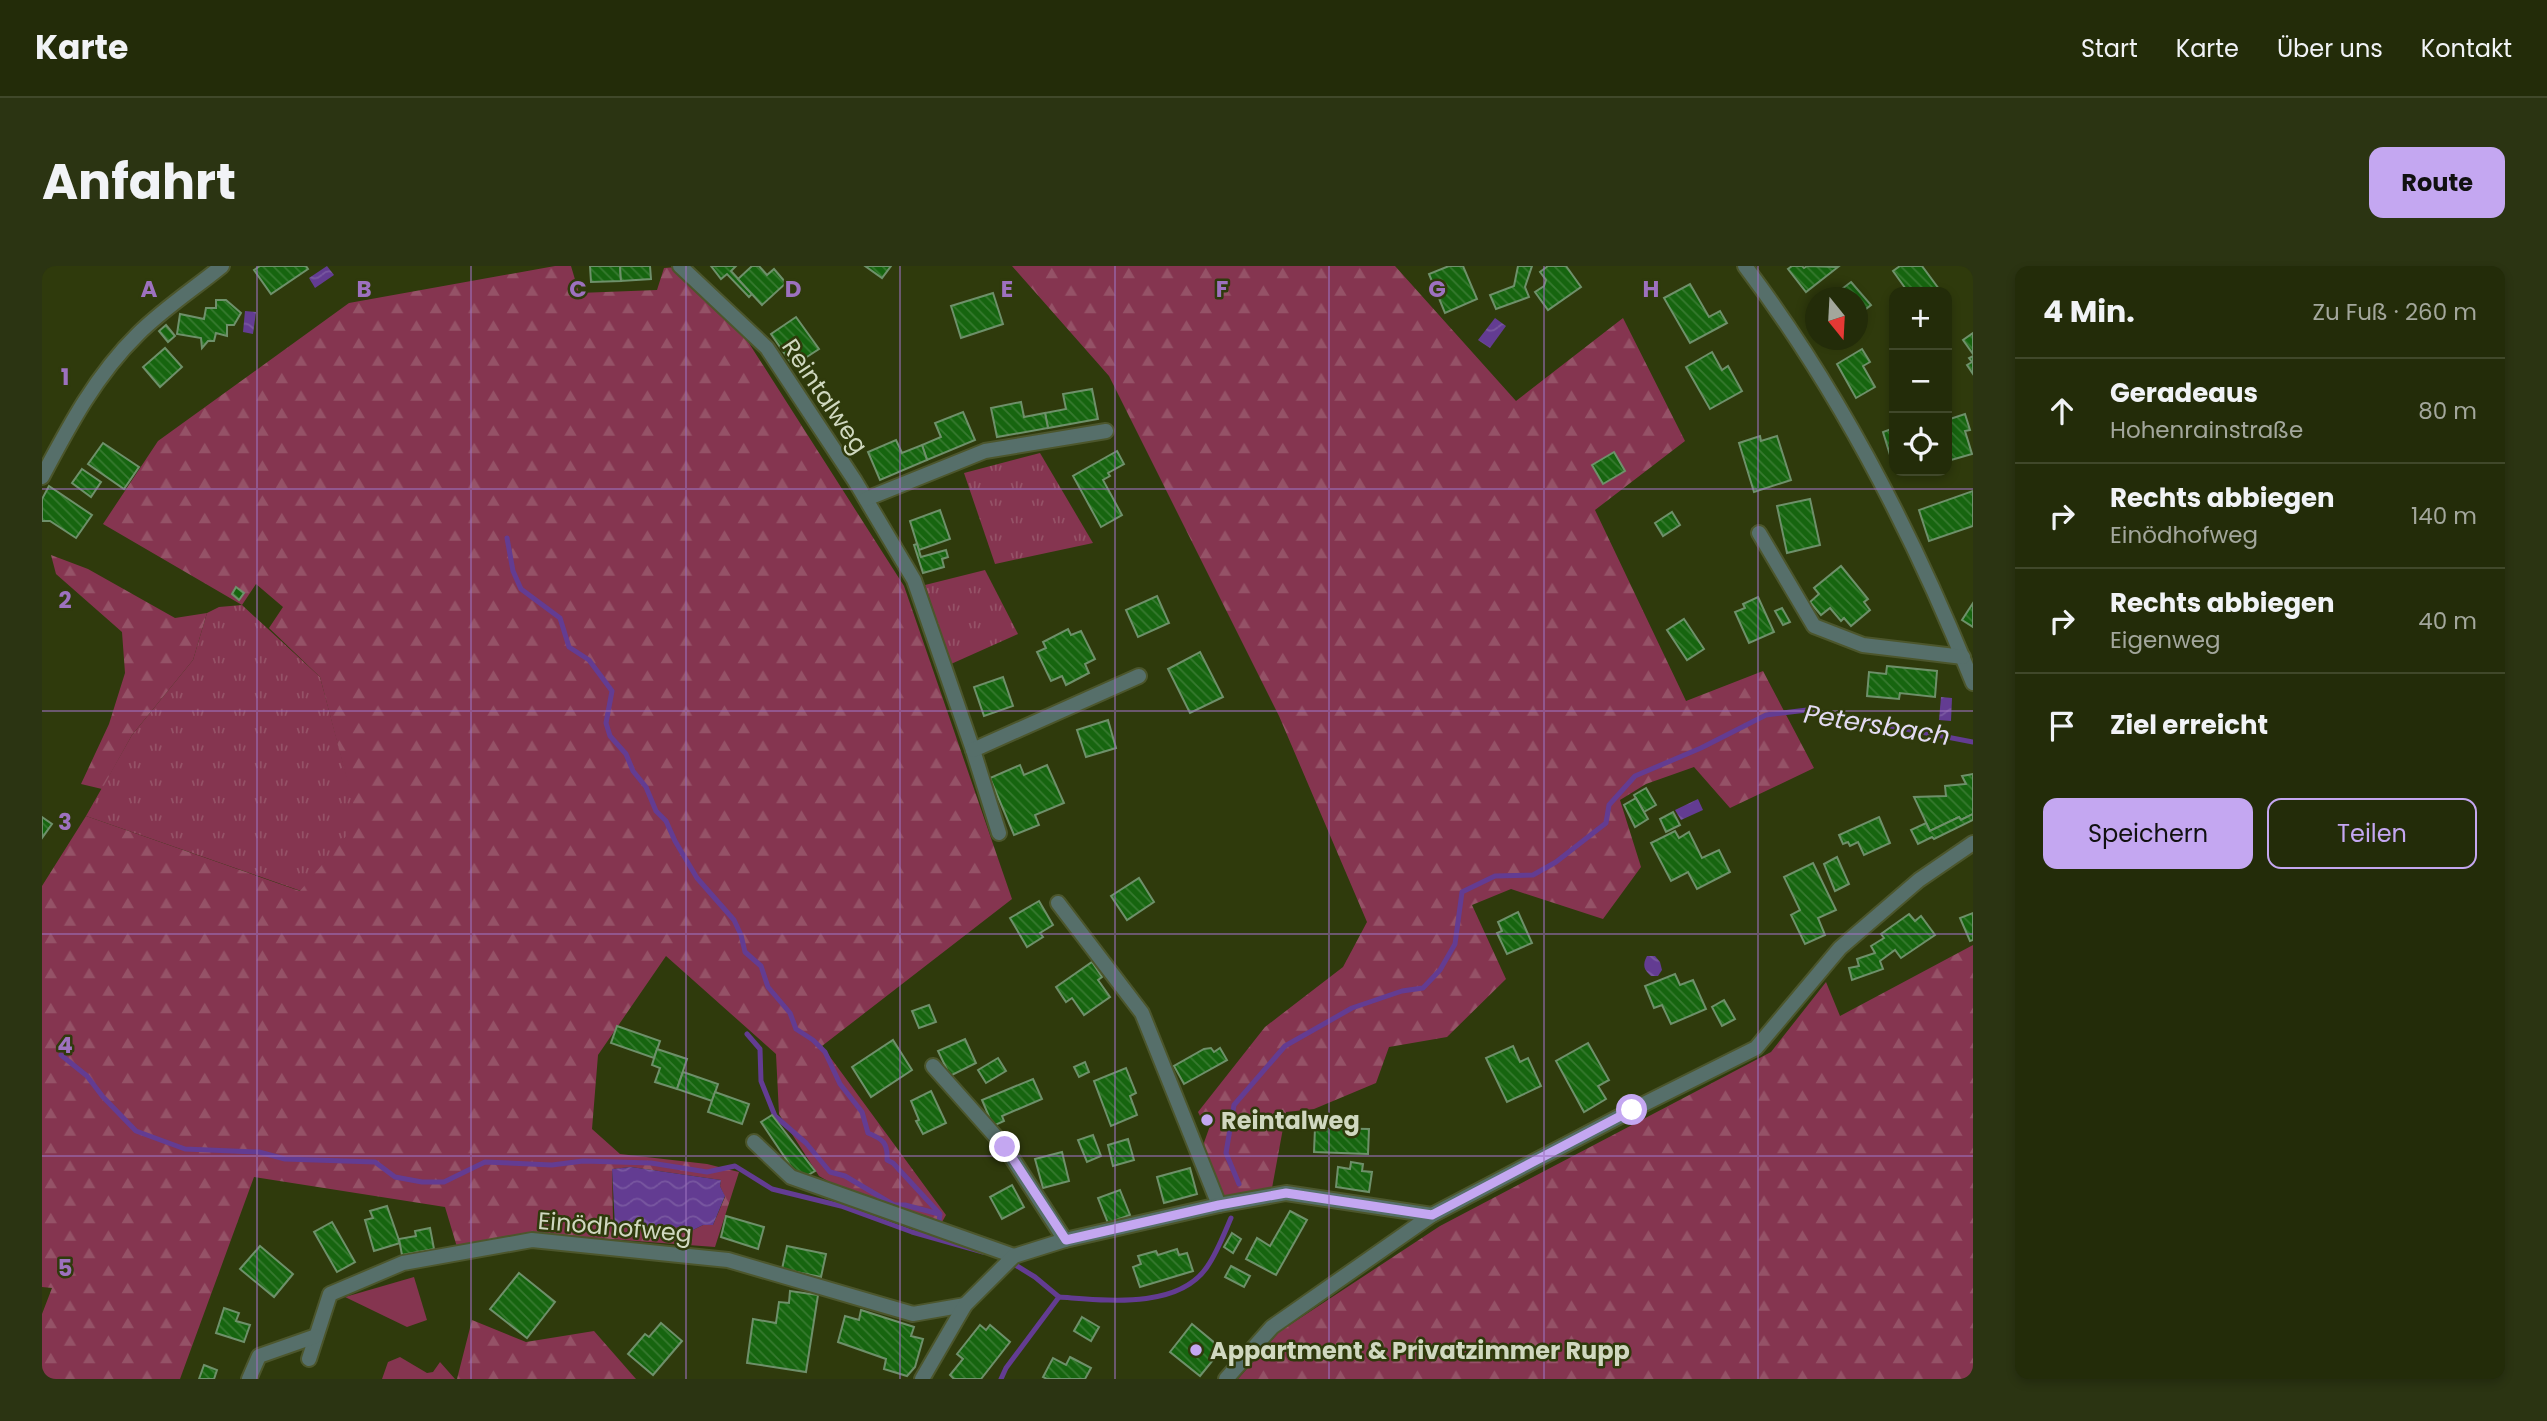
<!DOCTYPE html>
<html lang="de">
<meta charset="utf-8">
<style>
body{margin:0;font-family:Poppins,sans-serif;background:#2b3412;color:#f1f3f6}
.controls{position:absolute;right:21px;top:21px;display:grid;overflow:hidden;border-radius:14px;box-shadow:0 4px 10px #0003}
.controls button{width:63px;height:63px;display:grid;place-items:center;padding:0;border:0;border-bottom:2px solid #40482a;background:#232c09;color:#f1f3f6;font:35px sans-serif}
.compass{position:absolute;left:1763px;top:21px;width:63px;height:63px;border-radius:50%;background:#232c09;box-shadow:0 4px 10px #0003;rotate:162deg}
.stop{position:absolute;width:21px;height:21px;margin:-16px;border:5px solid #c4a7f1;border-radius:50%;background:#fff}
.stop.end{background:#c4a7f1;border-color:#fff;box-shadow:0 2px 7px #0008}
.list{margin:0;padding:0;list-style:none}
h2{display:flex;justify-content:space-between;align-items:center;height:91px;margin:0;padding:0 28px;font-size:30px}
h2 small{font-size:23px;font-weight:400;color:#a3a79c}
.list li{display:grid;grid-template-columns:46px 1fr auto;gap:21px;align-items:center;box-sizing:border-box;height:105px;padding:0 28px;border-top:2px solid #40482a}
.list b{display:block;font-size:26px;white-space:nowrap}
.list p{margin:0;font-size:23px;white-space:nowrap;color:#a3a79c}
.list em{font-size:23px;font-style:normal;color:#a3a79c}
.actions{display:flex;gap:14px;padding:21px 28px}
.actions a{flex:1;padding:16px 0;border:2px solid #c4a7f1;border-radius:14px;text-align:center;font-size:24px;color:#c4a7f1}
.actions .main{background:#c4a7f1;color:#111}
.icon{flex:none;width:38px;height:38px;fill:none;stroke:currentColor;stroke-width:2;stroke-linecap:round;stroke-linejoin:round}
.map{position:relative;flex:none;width:1931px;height:1113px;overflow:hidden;border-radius:14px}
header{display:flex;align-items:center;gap:42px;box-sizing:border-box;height:98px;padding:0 35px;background:#232c09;border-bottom:2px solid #40482a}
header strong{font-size:33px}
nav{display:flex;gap:38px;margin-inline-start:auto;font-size:24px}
.intro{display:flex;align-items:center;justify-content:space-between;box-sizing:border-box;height:168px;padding:0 42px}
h1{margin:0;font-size:49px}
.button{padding:18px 32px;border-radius:14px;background:#c4a7f1;color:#111;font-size:24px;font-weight:700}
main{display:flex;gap:42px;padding:0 42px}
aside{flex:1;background:#232c09;border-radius:14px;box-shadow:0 4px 10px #0003}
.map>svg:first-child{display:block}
.grass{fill:url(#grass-tufts)}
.forest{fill:url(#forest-firs);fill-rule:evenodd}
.green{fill:#853550}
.water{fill:url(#water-waves)}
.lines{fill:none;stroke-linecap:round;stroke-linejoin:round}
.stream{stroke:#633c92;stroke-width:5}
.building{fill:url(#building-back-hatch);stroke:#6e906a;stroke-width:2}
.street-casing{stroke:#4c562c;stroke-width:18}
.street{stroke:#566f6a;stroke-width:14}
.route{stroke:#c4a7f1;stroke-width:9}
.grid{fill:none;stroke:#9d71bf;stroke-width:2;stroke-opacity:0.55}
.poi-dot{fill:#c4a7f1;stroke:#2f3a0c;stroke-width:2.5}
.labels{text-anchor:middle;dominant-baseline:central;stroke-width:5;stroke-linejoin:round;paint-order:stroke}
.street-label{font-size:24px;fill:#d0d8c0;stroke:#2f3a0c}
.poi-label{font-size:24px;font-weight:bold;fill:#d0d8c0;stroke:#2f3a0c;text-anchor:start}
.water-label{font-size:26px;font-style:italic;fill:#e3dbf3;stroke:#2f3a0c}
.grid-label{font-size:23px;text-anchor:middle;font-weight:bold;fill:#9d71bf;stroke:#2f3a0c;stroke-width:5;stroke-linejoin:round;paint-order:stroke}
</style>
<header>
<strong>Karte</strong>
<nav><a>Start</a><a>Karte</a><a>Über uns</a><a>Kontakt</a></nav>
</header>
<div class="intro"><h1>Anfahrt</h1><a class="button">Route</a></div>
<main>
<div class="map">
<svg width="1931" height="1113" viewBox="0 0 1931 1113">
<defs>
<pattern id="grass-tufts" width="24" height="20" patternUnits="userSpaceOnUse" patternTransform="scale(1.75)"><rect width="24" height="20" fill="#853550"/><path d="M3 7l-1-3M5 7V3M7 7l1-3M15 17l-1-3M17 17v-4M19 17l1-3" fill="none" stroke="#955267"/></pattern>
<pattern id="forest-firs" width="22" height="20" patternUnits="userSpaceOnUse" patternTransform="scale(1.75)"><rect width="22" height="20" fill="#853550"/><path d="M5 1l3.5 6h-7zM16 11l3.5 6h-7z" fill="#955267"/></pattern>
<pattern id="water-waves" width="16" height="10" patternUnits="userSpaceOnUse" patternTransform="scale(1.75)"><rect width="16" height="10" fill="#633c92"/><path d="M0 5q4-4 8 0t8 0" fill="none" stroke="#7857a0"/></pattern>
<pattern id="building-back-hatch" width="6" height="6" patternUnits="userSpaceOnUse" patternTransform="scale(1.75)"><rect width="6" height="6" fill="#16650f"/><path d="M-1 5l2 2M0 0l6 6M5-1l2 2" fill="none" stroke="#377a30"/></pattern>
</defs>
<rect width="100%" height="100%" fill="#2f3a0c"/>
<g class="grass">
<polygon points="998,187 1051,277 953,298 922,207"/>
<polygon points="943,304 976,368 909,398 883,319"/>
<polygon points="200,339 278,411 317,556 259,625 44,550 90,469 151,394 165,347 177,341"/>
</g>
<g class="forest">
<path d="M513 0H529L537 27 615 24 622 2 650 0 703 71 862 320 970 633 780 780 904 949 896 963 826 938 777 910 737 848 734 788 624 690 556 789 550 863 578 888 665 898 697 906 673 981 487 967 415 981 403 941 212 911 138 1113H0V1048L10 1022 0 1021V620L44 550 258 625 316 556 278 411 227 362 241 341 214 318 200 339 61 258 116 175 307 37ZM589 901 679 914 678 920 683 931 671 959H661L649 965 625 959 573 961 571 955 570 903Z"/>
<polygon points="970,0 1353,0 1474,135 1581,52 1643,175 1553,244 1644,435 1721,405 1772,502 1688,542 1652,501 1604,518 1578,534 1599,601 1561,653 1469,623 1430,639 1464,713 1405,771 1347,781 1334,817 1272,843 1244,846 1230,922 1180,931 1159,885 1169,857 1167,849 1158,850 1156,846 1223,761 1301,701 1325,656 1237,450 1067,110"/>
<polygon points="9,289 46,303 133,352 165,347 151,394 90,469 60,523 39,518 67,458 83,407 80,366 14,308"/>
<polygon points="1931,679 1931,1113 1196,1113 1237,1066 1398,960 1729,786 1784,716 1798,750"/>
<polygon points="430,1054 484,1076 552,1065 594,1113 415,1113"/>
</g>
<g class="green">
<polygon points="372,1011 385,1054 365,1061 303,1031"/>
<polygon points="358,1091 385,1107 391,1106 398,1096 413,1113 340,1113 346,1096"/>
</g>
<g class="water">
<polygon points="285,0 292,9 273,22 267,12"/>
<polygon points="203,45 214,46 211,68 201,66"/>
<polygon points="1453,52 1464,60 1448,82 1436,74"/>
<polygon points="1899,431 1910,432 1909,455 1897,454"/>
<polygon points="1656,533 1661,544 1639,554 1633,544"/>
<path d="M1605 690H1613L1618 696 1620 704 1616 710H1609C1602 704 1600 699 1605 690Z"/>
<polygon points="589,901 679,914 678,920 683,930 671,959 661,959 649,965 625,959 573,961 570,903"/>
</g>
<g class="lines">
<g class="stream">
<path d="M465 272 471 305 479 323 518 352 527 381 547 394 570 425 564 457 568 470 584 488 591 505 604 521 614 545 624 555 633 575 655 612 692 654 699 669 703 686 719 700 726 721 748 747 754 763 771 774 783 786 798 818 820 846 826 867C841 873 846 877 845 894L851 897 898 948 897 955"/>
<polyline points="705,768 718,783 719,815 733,850 764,877 788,906 803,910 852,939 863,939 897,948"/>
<polyline points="19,789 45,810 61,831 94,865 143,883 217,886 243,893 333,896 353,911 380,916 402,916 443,896 510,899 541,895 609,897 665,906 693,900 730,923 799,940 870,966 941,986"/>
<polyline points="1197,918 1184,887 1192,839 1243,780 1310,742 1360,725 1381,722 1398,704 1413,678 1420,626 1453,610 1491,609 1514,596 1564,557 1567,539 1593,510 1659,482 1724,449 1765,444 1931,476"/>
<polyline points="975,1000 993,1011 1017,1031"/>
<path d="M959 1113 964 1102 1017 1031C1062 1034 1136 1044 1165 1001 1175 987 1182 968 1189 952"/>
</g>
</g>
<g class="building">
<polygon points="218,0 264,0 266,3 229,28 212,4"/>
<polygon points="548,0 578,0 579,15 549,16"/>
<polygon points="578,0 608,0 609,13 579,15"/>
<polygon points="669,0 694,0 689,5 710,28 707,31 685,8 679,13"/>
<polygon points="710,0 717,0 725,9 732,3 744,17 720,39 696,13"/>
<polygon points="823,0 849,0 840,12"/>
<polygon points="1407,0 1421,0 1435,33 1403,47 1387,8"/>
<polygon points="1476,0 1490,0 1483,21 1487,31 1454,43 1448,29 1472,20"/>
<polygon points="1506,0 1524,0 1539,21 1506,44 1493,26 1502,20 1504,14 1498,6"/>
<polygon points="1750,0 1760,0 1762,2 1765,0 1796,1 1764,26 1746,3"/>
<polygon points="1858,0 1880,0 1897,23 1893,26 1866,26 1851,5"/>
<polygon points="1809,16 1829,39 1815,50 1815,32 1800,32 1796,26"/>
<polygon points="1648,18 1667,51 1678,45 1685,57 1648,77 1622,32"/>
<polygon points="951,27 961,58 919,72 909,40"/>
<polygon points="174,34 184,34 199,47 192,59 185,59 185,70 174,67 172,75 166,75 160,82 159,72 135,68 138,48 162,53 164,42 174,42"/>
<polygon points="754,51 777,83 751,100 729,68"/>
<polygon points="124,59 133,70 126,76 117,65"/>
<polygon points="1931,67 1931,88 1921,74"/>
<polygon points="123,82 140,101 118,121 101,101"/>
<polygon points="1820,83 1828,96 1821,100 1833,121 1814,132 1795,98"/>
<polygon points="1670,86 1680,104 1686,100 1700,125 1668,143 1644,101"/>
<polygon points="1931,90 1931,108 1925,99 1930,96 1927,92"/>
<polygon points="1050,123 1056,153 1006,162 1003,147 1024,143 1021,128"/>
<polygon points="979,136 982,151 1003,147 1006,162 955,171 949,142"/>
<polygon points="921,146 933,174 885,194 880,179 899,171 893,157"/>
<polygon points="1923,148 1928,164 1923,165 1930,188 1909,194 1905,181 1905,154"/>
<polygon points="1852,162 1852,202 1841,166"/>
<polygon points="1718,170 1719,175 1735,170 1749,214 1712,226 1697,177"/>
<polygon points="854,174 860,187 880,179 885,194 838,214 826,186"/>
<polygon points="61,177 97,201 82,223 46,198"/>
<polygon points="1075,185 1082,198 1066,207 1068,210 1061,214 1080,249 1059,261 1031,210"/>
<polygon points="1572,186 1583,205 1561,218 1550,199"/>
<polygon points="40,203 59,216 49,231 30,217"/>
<polygon points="7,220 50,249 34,272 8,255 0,255 0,233"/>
<polygon points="1931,225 1931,260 1887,275 1877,244"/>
<polygon points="1768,233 1778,279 1745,287 1735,240"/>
<polygon points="898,244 908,273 877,284 868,255"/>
<polygon points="1630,246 1638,259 1621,270 1613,257"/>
<polygon points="875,278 879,291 904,284 906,291 900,293 902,301 881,307 872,279"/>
<polygon points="1799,300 1826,333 1822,336 1828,344 1809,360 1802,352 1799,355 1788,342 1779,349 1768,336 1777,328 1772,322"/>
<polygon points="194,321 202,327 197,334 190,328"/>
<polygon points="1115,330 1127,357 1096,371 1084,344"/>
<polygon points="1716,331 1732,366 1707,377 1693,346 1703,342 1701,338"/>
<polygon points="1931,337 1931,361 1920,354"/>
<polygon points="1740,342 1748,356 1741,359 1733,345"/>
<polygon points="1642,353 1662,383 1645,394 1625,364"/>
<polygon points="1026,363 1029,369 1039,365 1053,393 1043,398 1047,407 1024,419 1020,410 1009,415 995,386 1004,382 1001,376"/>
<polygon points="1158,386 1181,431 1148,447 1126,403"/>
<polygon points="1845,400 1895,405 1893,431 1858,427 1857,433 1825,430 1827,406 1844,408"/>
<polygon points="961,411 971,440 942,450 932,421"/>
<polygon points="1066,454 1074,482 1044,491 1035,464"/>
<polygon points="978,499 982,509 1005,499 1022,537 993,549 997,559 972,569 948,512"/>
<polygon points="1931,508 1931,548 1919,554 1917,551 1888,565 1872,531 1904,530 1903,520 1924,518 1920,510"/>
<polygon points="1604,522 1614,539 1602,546 1592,529"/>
<polygon points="1594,532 1606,553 1593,561 1582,539"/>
<polygon points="1631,546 1638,559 1624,566 1618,553"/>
<polygon points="1931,548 1931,554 1892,573 1890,571 1876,578 1869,564 1884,557 1888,565 1917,551 1919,554"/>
<polygon points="0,551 10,558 0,572"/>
<polygon points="1837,551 1848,577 1822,589 1816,576 1808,580 1806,576 1801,578 1797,569"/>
<polygon points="1633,565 1637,572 1647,566 1660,592 1677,584 1688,606 1655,623 1646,606 1629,615 1609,577"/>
<polygon points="1795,591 1807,618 1793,625 1782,598"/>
<polygon points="1771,597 1794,644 1776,652 1783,669 1763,678 1749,649 1758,644 1742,611"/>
<polygon points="1097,612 1112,636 1085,654 1069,630"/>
<polygon points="997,635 1011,659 998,667 1001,671 985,681 968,652"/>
<polygon points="1476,646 1490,677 1465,688 1455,667 1460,665 1456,656"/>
<polygon points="1931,647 1931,674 1928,675 1918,652"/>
<polygon points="1867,648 1873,655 1879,650 1893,669 1859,692 1853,684 1838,695 1841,703 1810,714 1807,702 1817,700 1815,693 1833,687 1829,680 1842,672 1839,668"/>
<polygon points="1050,696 1060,711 1056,714 1068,731 1042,749 1030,732 1024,736 1014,721"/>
<polygon points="1633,708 1638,719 1651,714 1664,743 1629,758 1620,739 1612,742 1603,720"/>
<polygon points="1682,734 1693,753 1680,760 1670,741"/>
<polygon points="887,739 894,756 877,762 870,745"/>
<polygon points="575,760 618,775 612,792 569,777"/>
<polygon points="923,773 934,797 908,810 896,785"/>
<polygon points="851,774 870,804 829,831 810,801"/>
<polygon points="1546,777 1567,814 1556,820 1564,833 1542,846 1514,795"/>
<polygon points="1471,780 1478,796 1486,792 1499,820 1465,836 1444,792"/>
<polygon points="1169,782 1172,786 1178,782 1185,794 1142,818 1132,800 1162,783"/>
<polygon points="615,783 645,793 635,823 613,816 618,802 610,799"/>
<polygon points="956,792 964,805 944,817 936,804"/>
<polygon points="1043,796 1047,806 1037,811 1032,801"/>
<polygon points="1084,802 1094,827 1088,830 1095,849 1069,860 1052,815"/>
<polygon points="641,806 676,818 670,835 635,823"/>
<polygon points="991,813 1000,833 960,850 962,855 951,860 940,834"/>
<polygon points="889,825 904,857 881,868 874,855 877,854 869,835"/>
<polygon points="673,826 707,838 700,858 666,846"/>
<polygon points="730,849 773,905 761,912 754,908 719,856"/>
<polygon points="1273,862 1327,863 1326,888 1272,886"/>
<polygon points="1051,869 1059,890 1045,896 1036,874"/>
<polygon points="1086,873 1092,894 1071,900 1066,879"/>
<polygon points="1020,886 1027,915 1001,922 993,893"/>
<polygon points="1309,896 1321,898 1320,905 1330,906 1327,926 1294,921 1296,901 1308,903"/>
<polygon points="1148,902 1155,928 1122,937 1115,911"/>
<polygon points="970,919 982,941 960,953 948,931"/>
<polygon points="1078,924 1088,949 1066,957 1056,932"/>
<polygon points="345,940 358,977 332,985 323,954 331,952 328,945"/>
<polygon points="1248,945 1265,954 1234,1009 1204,993 1215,972 1228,980"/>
<polygon points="684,950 722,961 716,983 679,971"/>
<polygon points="290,956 313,996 295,1006 272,966"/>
<polygon points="388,962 392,983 360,989 357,973 374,970 373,965"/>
<polygon points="1190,967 1199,973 1191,987 1182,981"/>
<polygon points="218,980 251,1008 232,1031 198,1003"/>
<polygon points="745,980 784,988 779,1011 740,1003"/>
<polygon points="1135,983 1137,989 1145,987 1151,1005 1098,1021 1091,1001 1099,998 1096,990 1114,985 1116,989"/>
<polygon points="1189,1000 1208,1010 1202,1021 1183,1011"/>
<polygon points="477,1007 513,1036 485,1072 448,1043"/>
<polygon points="748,1025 776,1029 764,1106 705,1097 711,1053 734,1057 737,1036 747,1037"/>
<polygon points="182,1042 197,1047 194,1055 208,1059 202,1076 174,1067"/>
<polygon points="819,1044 872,1061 869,1070 881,1073 873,1101 865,1110 842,1103 844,1093 796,1076 803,1050 817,1054"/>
<polygon points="1040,1051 1057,1061 1049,1075 1032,1065"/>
<polygon points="619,1057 640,1075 611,1109 586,1088 603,1068 607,1071"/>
<polygon points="1150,1058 1180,1083 1158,1110 1128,1086"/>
<polygon points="938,1059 944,1064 948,1059 968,1076 939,1113 912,1113 908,1109 921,1093 915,1088"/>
<polygon points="1028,1091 1049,1102 1043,1113 1005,1113 1001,1111 1011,1092 1024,1099"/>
<polygon points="162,1099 175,1104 172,1113 157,1113"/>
</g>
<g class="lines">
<defs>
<g id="street">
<polyline points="638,0 725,82 813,215 872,314 931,484 957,567"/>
<path d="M1703 0C1798 126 1872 270 1931 417"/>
<path d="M0 211C27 160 54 109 96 68 121 43 153 22 180 0"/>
<polyline points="824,233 943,185 1064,165"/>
<polyline points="1717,267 1772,360 1821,379 1921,391"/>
<polyline points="931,484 1097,410"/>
<polyline points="1016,637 1100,747 1177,939"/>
<polyline points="891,800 963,881 1023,974"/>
<polyline points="712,876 749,911 972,990"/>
<polyline points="267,1093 288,1028 361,997 490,974 686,994 871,1048 923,1039"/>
<polyline points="207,1113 217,1090 274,1070"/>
<polyline points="880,1113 923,1039 972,990 1023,974 1177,939 1244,927 1390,949"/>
<polyline points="1184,1113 1230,1061 1390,949 1590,844 1714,782 1798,682 1877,614 1931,577"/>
</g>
</defs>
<use href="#street" class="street-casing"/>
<use href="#street" class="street"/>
</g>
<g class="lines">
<polyline class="route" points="963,881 1024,974 1177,939 1244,927 1390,949 1590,844"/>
</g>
<path class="grid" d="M215 0V1113M429 0V1113M644 0V1113M858 0V1113M1073 0V1113M1287 0V1113M1502 0V1113M1716 0V1113M0 223H1931M0 445H1931M0 668H1931M0 890H1931"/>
<g class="poi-dot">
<circle cx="1165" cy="854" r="7"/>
<circle cx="1154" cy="1084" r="7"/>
</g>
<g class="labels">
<g class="street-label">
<text transform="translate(783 130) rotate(56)">Reintalweg</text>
<text transform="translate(573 961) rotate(5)">Einödhofweg</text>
</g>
<g class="poi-label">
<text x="1179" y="854">Reintalweg</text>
<text x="1168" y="1084">Appartment &amp; Privatzimmer Rupp</text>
</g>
<g class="water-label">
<text transform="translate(1835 459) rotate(9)">Petersbach</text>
</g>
</g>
<g class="grid-label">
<text x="107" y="31">A</text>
<text x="322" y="31">B</text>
<text x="536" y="31">C</text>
<text x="751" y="31">D</text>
<text x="965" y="31">E</text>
<text x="1180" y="31">F</text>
<text x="1395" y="31">G</text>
<text x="1609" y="31">H</text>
<text x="23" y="119">1</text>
<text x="23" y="342">2</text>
<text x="23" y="564">3</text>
<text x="23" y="787">4</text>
<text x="23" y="1010">5</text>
</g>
</svg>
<div class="controls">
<button>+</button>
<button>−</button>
<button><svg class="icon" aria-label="locate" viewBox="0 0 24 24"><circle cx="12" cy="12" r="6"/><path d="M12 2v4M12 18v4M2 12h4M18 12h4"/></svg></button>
</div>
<svg class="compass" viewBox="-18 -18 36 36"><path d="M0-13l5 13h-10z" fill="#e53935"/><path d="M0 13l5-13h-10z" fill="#a3a79c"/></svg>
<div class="stop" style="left:1590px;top:844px"></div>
<div class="stop end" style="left:963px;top:881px"></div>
</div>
<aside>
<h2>4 Min.<small>Zu Fuß · 260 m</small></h2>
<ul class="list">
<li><svg class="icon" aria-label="ahead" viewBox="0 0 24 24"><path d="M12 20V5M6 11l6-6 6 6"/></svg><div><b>Geradeaus</b><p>Hohenrainstraße</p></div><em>80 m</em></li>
<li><svg class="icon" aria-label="right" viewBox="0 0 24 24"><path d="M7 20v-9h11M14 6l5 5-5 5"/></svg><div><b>Rechts abbiegen</b><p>Einödhofweg</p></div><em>140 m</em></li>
<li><svg class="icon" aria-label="right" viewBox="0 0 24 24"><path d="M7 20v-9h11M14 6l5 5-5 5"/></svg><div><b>Rechts abbiegen</b><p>Eigenweg</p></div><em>40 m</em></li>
<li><svg class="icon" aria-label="arrive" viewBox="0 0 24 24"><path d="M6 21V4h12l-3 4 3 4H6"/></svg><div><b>Ziel erreicht</b></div></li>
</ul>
<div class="actions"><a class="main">Speichern</a><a>Teilen</a></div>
</aside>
</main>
